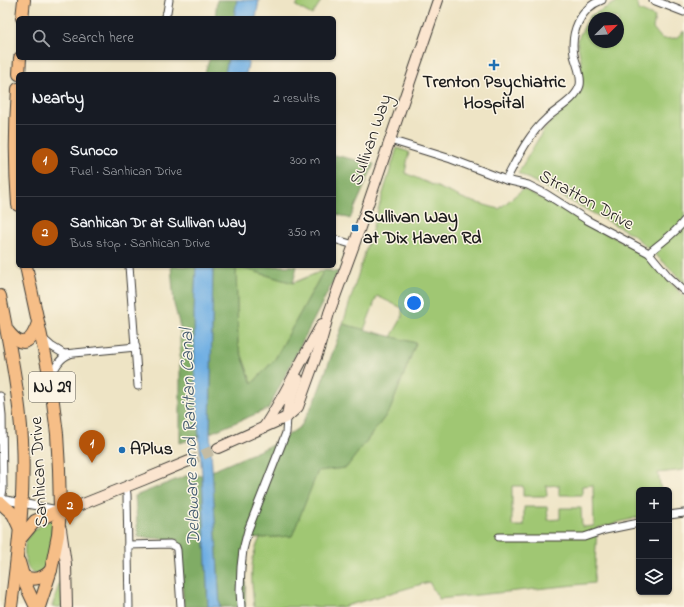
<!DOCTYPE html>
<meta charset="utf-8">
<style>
body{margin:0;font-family:"Indie Flower",sans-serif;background:#20242c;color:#f1f3f6}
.controls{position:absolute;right:12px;bottom:12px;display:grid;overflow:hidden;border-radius:6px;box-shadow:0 1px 3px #0004}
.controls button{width:36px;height:36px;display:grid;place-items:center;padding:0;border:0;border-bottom:1px solid #363941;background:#171b24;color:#f1f3f6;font:20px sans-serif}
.compass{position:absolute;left:588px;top:12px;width:36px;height:36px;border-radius:50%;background:#171b24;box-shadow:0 1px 3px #0004;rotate:66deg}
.you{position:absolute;left:414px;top:303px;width:14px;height:14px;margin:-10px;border:3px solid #fff;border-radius:50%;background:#1a73e8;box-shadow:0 0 0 6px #1a73e833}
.badge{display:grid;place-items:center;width:26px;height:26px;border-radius:50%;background:#b45309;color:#fff;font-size:13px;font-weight:700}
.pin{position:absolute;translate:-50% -33px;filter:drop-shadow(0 1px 2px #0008)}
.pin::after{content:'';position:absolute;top:21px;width:14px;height:12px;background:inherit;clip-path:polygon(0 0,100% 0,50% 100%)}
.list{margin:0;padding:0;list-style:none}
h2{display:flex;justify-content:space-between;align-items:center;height:52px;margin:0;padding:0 16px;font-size:17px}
h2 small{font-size:13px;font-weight:400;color:#9ea1a6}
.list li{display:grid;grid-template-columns:26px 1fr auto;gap:12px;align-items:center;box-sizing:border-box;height:72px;padding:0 16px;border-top:1px solid #363941}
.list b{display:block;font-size:15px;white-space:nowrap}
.list p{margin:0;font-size:13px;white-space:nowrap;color:#9ea1a6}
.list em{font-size:13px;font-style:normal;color:#9ea1a6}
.icon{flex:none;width:22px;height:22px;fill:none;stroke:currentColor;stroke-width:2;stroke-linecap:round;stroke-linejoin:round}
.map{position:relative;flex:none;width:684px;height:607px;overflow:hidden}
.search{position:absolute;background:#171b24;box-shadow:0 1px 3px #0004;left:16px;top:16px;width:320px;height:44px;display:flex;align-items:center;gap:10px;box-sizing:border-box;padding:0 14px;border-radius:6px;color:#9ea1a6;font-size:15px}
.panel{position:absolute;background:#171b24;box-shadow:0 1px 3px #0004;left:16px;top:72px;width:320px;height:196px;border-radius:6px}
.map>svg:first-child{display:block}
.green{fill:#a0c773;stroke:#5e7248;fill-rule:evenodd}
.forest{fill:#80ac65;stroke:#4e6440}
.water{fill:#70afe3;stroke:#466680}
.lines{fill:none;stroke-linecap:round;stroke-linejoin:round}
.secondary-tunnel{stroke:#c4bca3;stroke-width:10;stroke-dasharray:10 5;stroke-linecap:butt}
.minor-casing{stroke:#3c3a35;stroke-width:9}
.secondary-casing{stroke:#3c3a35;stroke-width:12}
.trunk-casing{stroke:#3c3a35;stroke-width:14}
.minor{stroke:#fff;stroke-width:7}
.secondary{stroke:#fbe5cf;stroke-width:10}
.trunk{stroke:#f6be87;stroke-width:12}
.poi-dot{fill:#1f6fb2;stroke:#fcf5e5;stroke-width:1.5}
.labels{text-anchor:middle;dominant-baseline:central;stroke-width:3;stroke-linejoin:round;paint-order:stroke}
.shield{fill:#fcf5e5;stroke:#5f5d58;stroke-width:1}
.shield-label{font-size:17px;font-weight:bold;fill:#1c1c1c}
.poi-label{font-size:18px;font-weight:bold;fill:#1c1c1c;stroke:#fcf5e5;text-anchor:start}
.street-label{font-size:18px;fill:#1c1c1c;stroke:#fcf5e5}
.water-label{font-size:19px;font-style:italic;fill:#3e576c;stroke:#fcf5e5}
</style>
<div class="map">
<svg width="684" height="607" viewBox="0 0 684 607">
<rect width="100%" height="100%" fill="#fcf5e5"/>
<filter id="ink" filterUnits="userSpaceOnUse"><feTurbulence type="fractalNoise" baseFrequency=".025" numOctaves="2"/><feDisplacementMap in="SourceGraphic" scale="8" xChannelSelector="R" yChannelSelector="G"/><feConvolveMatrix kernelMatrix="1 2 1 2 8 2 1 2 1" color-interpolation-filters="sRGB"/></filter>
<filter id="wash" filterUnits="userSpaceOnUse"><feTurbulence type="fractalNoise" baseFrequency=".012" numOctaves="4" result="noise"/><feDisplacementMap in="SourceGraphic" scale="16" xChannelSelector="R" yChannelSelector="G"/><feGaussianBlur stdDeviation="0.9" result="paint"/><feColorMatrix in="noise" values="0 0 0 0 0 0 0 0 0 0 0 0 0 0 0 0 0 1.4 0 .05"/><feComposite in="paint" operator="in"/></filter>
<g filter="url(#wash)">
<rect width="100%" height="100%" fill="#eee4c5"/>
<g class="green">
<polygon points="300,0 320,0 321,1 312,15 296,6"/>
<path d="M621 0 637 1 639 10 655 17 653 28 662 39 676 38 684 31V283L669 267 632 234 518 173 543 131 561 111 582 90 581 61 577 40 590 16ZM594 18H618V42H594Z"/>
<path d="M397 148 409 152 405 173 467 200 499 209 523 189 643 253 684 297V470L658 473 661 490H639V517L597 528 594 583 439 599 429 582 342 607H254C252 581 248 563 260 538L292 536 318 470 346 468 390 410 416 343 391 337 402 318V308L377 296 364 330 343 324ZM559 485V495H582V486L593 485 594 526 582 527 581 508H560V519L548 520 547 507H524V526H512V486H523V496H547L546 486Z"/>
<polygon points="236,266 293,283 324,270 275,359 252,384 238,344"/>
<path d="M55 518 52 548 45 570C42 571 38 573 36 574 25 574 23 548 26 541 31 529 44 523 55 518Z"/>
<polygon points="60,581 61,582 62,607 52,607"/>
</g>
<g class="forest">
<polygon points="217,0 237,0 234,18 215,18"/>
<polygon points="210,58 228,58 225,74 204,74"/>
<polygon points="334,155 374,164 350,219 334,213"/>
<path d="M171 266H196C193 323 195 380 199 437L180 443V327L174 304Z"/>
<polygon points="213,266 236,266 238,344 252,384 275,359 324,270 338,272 268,409 210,433"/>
<polygon points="236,266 297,266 293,283"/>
<polygon points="343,324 416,343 390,410 346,468 318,471 292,536 246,539 245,607 220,607 212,471 277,443 301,426 316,398"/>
<polygon points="188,475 202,475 208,607 184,607 178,540 138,537 135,496"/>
</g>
<g class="water">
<polygon points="237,0 259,0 256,18 234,18"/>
<polygon points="228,58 249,58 246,74 225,74"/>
<polygon points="196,266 213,266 210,433 220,607 208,607 202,475 195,384 194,312"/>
</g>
</g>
<g filter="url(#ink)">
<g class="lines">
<polyline class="secondary-tunnel" points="189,461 218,448"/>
<defs>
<g id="minor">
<polyline points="653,0 684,12"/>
<polyline points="164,18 167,12 169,0"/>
<polyline points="390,140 451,159 506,180 528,185 546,194 587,220 649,253 668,276 684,291"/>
<path d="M506 180C517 159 528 135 546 119 556 109 576 100 580 85 582 75 576 64 574 55 570 33 580 8 602 0"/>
<polyline points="334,239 354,245"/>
<path d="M649 253C661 242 675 234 684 221"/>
<polyline points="129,266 138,386"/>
<polyline points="43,339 51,346 64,354 136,347"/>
<path d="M50 378C55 368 59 358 70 354"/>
<polyline points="0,396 2,415 3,489 0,506"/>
<polyline points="126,487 127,495 129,607"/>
<polyline points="0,503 6,500 58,510"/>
<polyline points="669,515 684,513"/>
<polyline points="499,537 584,537 605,530 639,523"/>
<polyline points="128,545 170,544 176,547 177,550 181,607"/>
<polyline points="241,607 240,591 241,567 243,550 248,530 286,433 287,417"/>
</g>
<g id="secondary">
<polyline points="287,417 289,404 298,379"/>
<path d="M264 427C286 394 302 358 322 324"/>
<polyline points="218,448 287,417 298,407 319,349 329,313 354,245 438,0"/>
<polyline points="60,510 78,506 143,480 189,461"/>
<polyline points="61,529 66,564 67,607"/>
</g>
<g id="trunk">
<polyline points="22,18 24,0"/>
<polyline points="19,74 20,58"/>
<path d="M18 89C15 128 15 166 18 205"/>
<polyline points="26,266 50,378 57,434 59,469 60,510 58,535 51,570 39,607"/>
<path d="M0 296C9 344 19 391 22 440 25 496 18 551 11 607"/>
<path d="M7 330C22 350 31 343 38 323"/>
<polyline points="1,503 13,514 20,529"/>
<polyline points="20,539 35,521 60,510"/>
<polyline points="19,562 26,586 36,607"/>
<path d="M23 576C33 581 43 579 51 570"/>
</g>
</defs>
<use href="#minor" class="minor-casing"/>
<use href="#secondary" class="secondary-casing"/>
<use href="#trunk" class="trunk-casing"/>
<use href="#minor" class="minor"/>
<use href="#secondary" class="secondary"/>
<use href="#trunk" class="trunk"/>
</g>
</g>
<g class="poi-dot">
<path d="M492 59h4v4h4v4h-4v4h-4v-4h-4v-4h4z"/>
<rect x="351" y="224" width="8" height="8" rx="2"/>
<circle cx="122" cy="450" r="4"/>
</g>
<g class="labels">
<rect class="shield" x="29" y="372" width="46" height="30" rx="3"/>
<g class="shield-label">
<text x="52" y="387">NJ 29</text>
</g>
<g class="poi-label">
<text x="494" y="83" text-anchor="middle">Trenton Psychiatric<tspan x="494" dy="21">Hospital</tspan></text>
<text x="363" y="218">Sullivan Way<tspan x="363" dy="21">at Dix Haven Rd</tspan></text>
<text x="130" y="450">APlus</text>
</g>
<g class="street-label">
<text transform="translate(372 140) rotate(-71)">Sullivan Way</text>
<text transform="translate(586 201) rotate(29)">Stratton Drive</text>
<text transform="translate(40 472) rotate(-93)">Sanhican Drive</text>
</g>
<g class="water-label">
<text transform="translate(191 437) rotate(-92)">Delaware and Raritan Canal</text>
</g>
</g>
</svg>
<div class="controls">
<button>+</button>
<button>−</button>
<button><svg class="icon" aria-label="layers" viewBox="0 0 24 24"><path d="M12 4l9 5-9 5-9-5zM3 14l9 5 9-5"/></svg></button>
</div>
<svg class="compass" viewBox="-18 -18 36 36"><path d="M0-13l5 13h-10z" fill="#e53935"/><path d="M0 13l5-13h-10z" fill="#9ea1a6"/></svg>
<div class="you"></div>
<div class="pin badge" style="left:92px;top:463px">1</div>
<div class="pin badge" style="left:70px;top:525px">2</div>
<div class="search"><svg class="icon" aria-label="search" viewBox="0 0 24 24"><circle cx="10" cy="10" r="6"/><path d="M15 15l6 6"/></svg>Search here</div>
<section class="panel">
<h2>Nearby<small>2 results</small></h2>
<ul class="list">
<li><span class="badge">1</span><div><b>Sunoco</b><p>Fuel · Sanhican Drive</p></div><em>300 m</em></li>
<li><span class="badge">2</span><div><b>Sanhican Dr at Sullivan Way</b><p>Bus stop · Sanhican Drive</p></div><em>350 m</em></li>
</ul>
</section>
</div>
